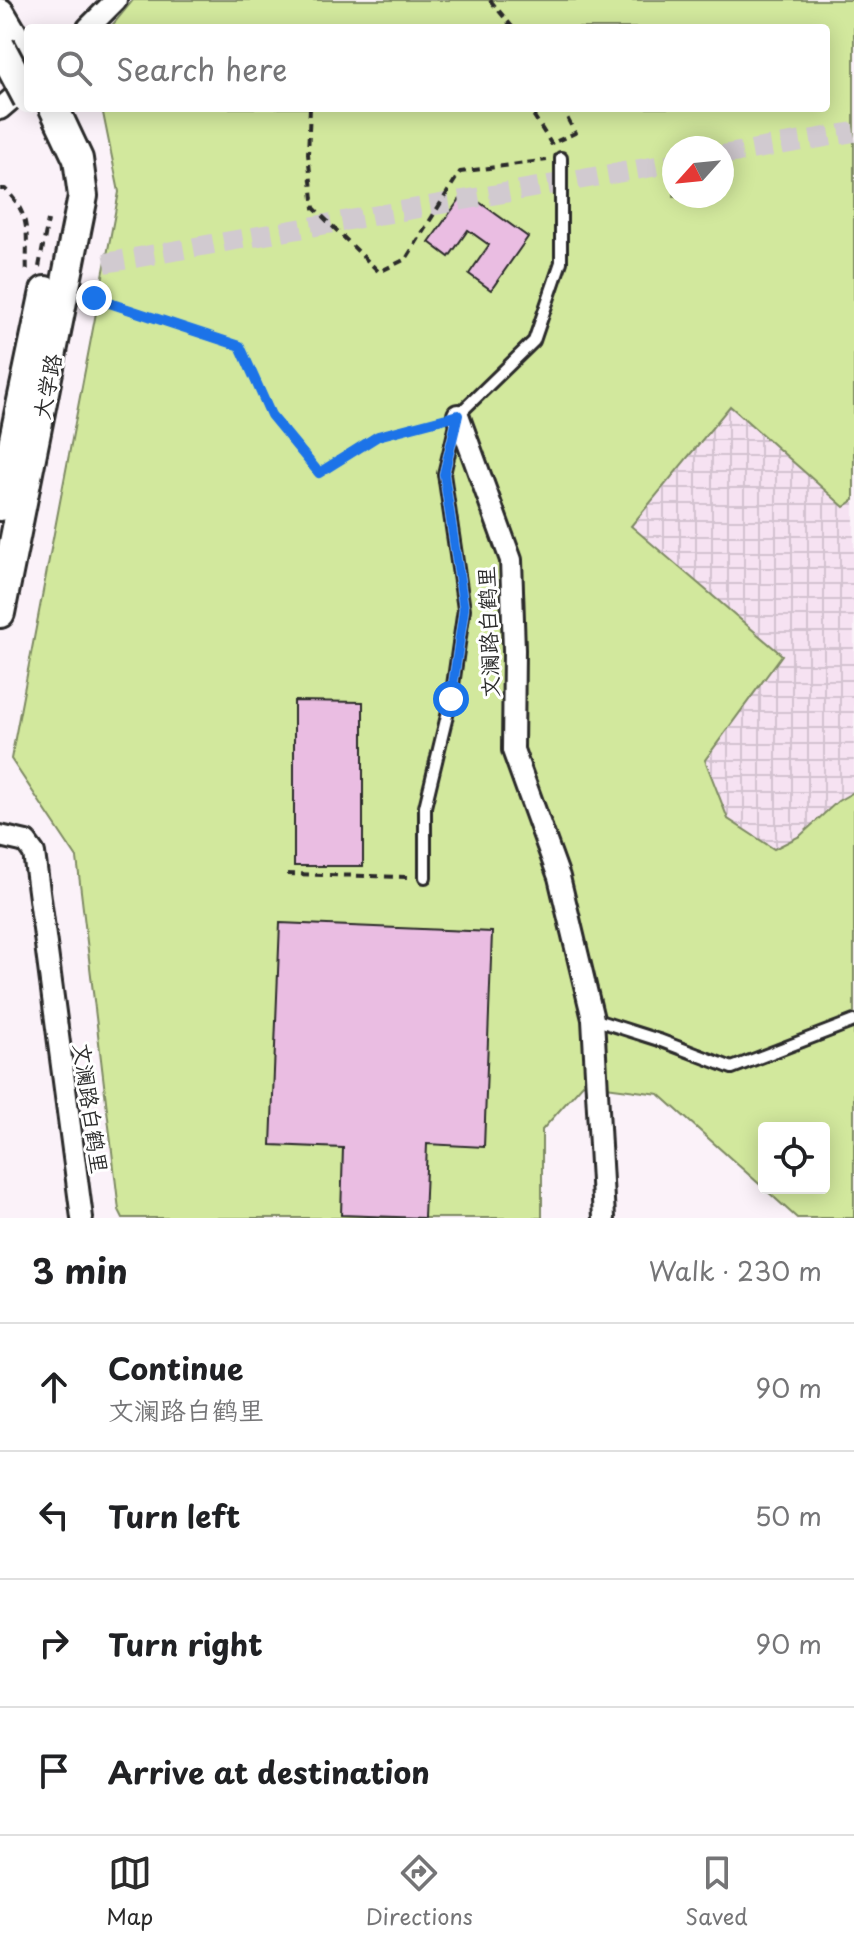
<!DOCTYPE html>
<meta charset="utf-8">
<style>
body{margin:0;font-family:"Playpen Sans","LXGW WenKai TC",sans-serif;background:#f2f2f2;color:#202124}
.controls{position:absolute;right:24px;bottom:24px;display:grid;overflow:hidden;border-radius:8px;box-shadow:0 4px 20px #0003}
.controls button{width:72px;height:72px;display:grid;place-items:center;padding:0;border:0;border-bottom:2px solid #e0e0e0;background:#fff;color:#202124;font:40px sans-serif}
.compass{position:absolute;left:662px;top:136px;width:72px;height:72px;border-radius:50%;background:#fff;box-shadow:0 4px 20px #0003;rotate:243deg}
.stop{position:absolute;width:24px;height:24px;margin:-18px;border:6px solid #1a73e8;border-radius:50%;background:#fff}
.stop.end{background:#1a73e8;border-color:#fff;box-shadow:0 2px 8px #0008}
.list{margin:0;padding:0;list-style:none}
h2{display:flex;justify-content:space-between;align-items:center;height:104px;margin:0;padding:0 32px;font-size:34px}
h2 small{font-size:26px;font-weight:400;color:#757577}
.list li{display:grid;grid-template-columns:52px 1fr auto;gap:24px;align-items:center;box-sizing:border-box;height:128px;padding:0 32px;border-top:2px solid #e0e0e0}
.list b{display:block;font-size:30px;white-space:nowrap}
.list p{margin:0;font-size:26px;white-space:nowrap;color:#757577}
.list em{font-size:26px;font-style:normal;color:#757577}
.icon{flex:none;width:44px;height:44px;fill:none;stroke:currentColor;stroke-width:2;stroke-linecap:round;stroke-linejoin:round}
.map{position:relative;flex:none;width:854px;height:1218px;overflow:hidden}
.search{position:absolute;background:#fff;box-shadow:0 4px 20px #0003;left:24px;right:24px;top:24px;height:88px;display:flex;align-items:center;gap:20px;box-sizing:border-box;padding:0 28px;border-radius:8px;color:#757577;font-size:30px}
.sheet{height:616px;background:#fff}
nav{display:flex;justify-content:space-around;align-items:center;box-sizing:border-box;height:112px;border-top:2px solid #e0e0e0;background:#fff;font-size:22px;color:#757577}
nav a{display:grid;justify-items:center;gap:4px}
nav .on{color:#2b2b2b}
.map>svg:first-child{display:block}
.industrial{fill:url(#industrial-grid)}
.green{fill:#d2e89d;stroke:#7e8a64;stroke-width:2;fill-rule:evenodd}
.building{fill:#eabde2;stroke:#2b2b2b;stroke-width:2}
.lines{fill:none;stroke-linecap:round;stroke-linejoin:round}
.street-tunnel{stroke:#d1cad0;stroke-width:20;stroke-dasharray:20 10;stroke-linecap:butt}
.lane-casing{stroke:#2b2b2b;stroke-width:16}
.street-casing{stroke:#2b2b2b;stroke-width:26}
.secondary-casing{stroke:#2b2b2b;stroke-width:34}
.path{stroke:#2b2b2b;stroke-width:4;stroke-dasharray:8 6;stroke-linecap:butt}
.lane{stroke:#fff;stroke-width:10}
.street{stroke:#fff;stroke-width:20}
.secondary{stroke:#fff;stroke-width:28}
.secondary-bridge-casing{stroke:#2b2b2b;stroke-width:34;stroke-linecap:butt}
.secondary-bridge{stroke:#fff;stroke-width:28}
.route{stroke:#1a73e8;stroke-width:10}
.labels{text-anchor:middle;dominant-baseline:central;stroke-width:6;stroke-linejoin:round;paint-order:stroke}
.street-label{font-size:22px;fill:#2b2b2b;stroke:#fff}
</style>
<div class="map">
<svg width="854" height="1218" viewBox="0 0 854 1218">
<defs>
<pattern id="industrial-grid" width="8" height="8" patternUnits="userSpaceOnUse" patternTransform="scale(2)"><rect width="8" height="8" fill="#f6e2f2"/><path d="M0 4h8M4 0v8" fill="none" stroke="#d3c2d0"/></pattern>
</defs>
<rect width="100%" height="100%" fill="#fbf2f9"/>
<filter id="ink" filterUnits="userSpaceOnUse"><feTurbulence type="fractalNoise" baseFrequency=".0125" numOctaves="2"/><feDisplacementMap in="SourceGraphic" scale="16" xChannelSelector="R" yChannelSelector="G"/><feConvolveMatrix kernelMatrix="1 2 1 2 8 2 1 2 1" color-interpolation-filters="sRGB"/></filter>
<g filter="url(#ink)">
<polygon class="industrial" points="730,405 844,507 854,500 854,792 838,801 800,836 774,849 728,819 705,760 782,655 631,526"/>
<path class="green" d="M133 0H854V500L844 507 730 406 631 526 782 655 705 760 728 819 774 849 800 836 838 801 854 792V1218H797L659 1094 583 1084 542 1130V1218H123L119 1210 77 858 11 759 119 192 102 108H826V28H110ZM674 148H722V196H674ZM764 1128H824V1188H764Z"/>
<g class="building">
<polygon points="465,192 528,237 491,290 469,274 489,245 468,230 449,257 429,242"/>
<polygon points="294,701 363,702 363,866 294,866"/>
<polygon points="280,923 492,932 484,1147 427,1144 424,1218 341,1215 343,1148 271,1145"/>
</g>
<g class="lines">
<g class="street-tunnel">
<polyline points="722,155 854,132"/>
<polyline points="105,263 674,163"/>
</g>
<defs>
<g id="lane">
<polyline points="425,877 425,807 451,699 464,609 444,474 458,415 534,341 561,262 561,158"/>
<polyline points="593,1019 659,1040 732,1068 854,1021"/>
</g>
<g id="street">
<polyline points="88,28 116,0"/>
<polyline points="0,109 28,85"/>
<polyline points="458,415 511,560 514,650 513,750 559,877 593,1019 604,1218"/>
<polyline points="0,836 26,842 34,853 82,1218"/>
</g>
<g id="secondary">
<polyline points="0,13 28,60"/>
<polyline points="0,506 45,291"/>
<polyline points="0,613 83,196 78,159 54,108"/>
</g>
</defs>
<use href="#lane" class="lane-casing"/>
<use href="#street" class="street-casing"/>
<use href="#secondary" class="secondary-casing"/>
<g class="path">
<polyline points="490,0 513,28"/>
<polyline points="405,28 424,28"/>
<polyline points="310,108 308,154 314,208 379,272 406,259 460,172 547,160"/>
<polyline points="521,108 534,116 552,145"/>
<polyline points="557,141 575,133 562,108"/>
<path d="M0 189H5C34 218 25 237 27 275"/>
<polyline points="39,267 48,220"/>
<polyline points="94,298 240,346 271,415 319,473 378,436 440,420"/>
<polyline points="287,874 408,877"/>
</g>
<use href="#lane" class="lane"/>
<use href="#street" class="street"/>
<use href="#secondary" class="secondary"/>
<defs>
<polyline id="secondary-bridge" points="0,46 28,99"/>
</defs>
<use href="#secondary-bridge" class="secondary-bridge-casing"/>
<use href="#secondary-bridge" class="secondary-bridge"/>
</g>
</g>
<g class="lines" filter="url(#ink)">
<polyline class="route" points="94,298 240,346 271,415 319,473 378,436 458,415 444,474 464,609 451,699"/>
</g>
<g class="labels">
<g class="street-label">
<text transform="translate(46 386) rotate(-79)">大学路</text>
<text transform="translate(487 632) rotate(-92)">文澜路白鹤里</text>
<text transform="translate(92 1108) rotate(82)">文澜路白鹤里</text>
</g>
</g>
</svg>
<div class="controls">
<button><svg class="icon" aria-label="locate" viewBox="0 0 24 24"><circle cx="12" cy="12" r="6"/><path d="M12 2v4M12 18v4M2 12h4M18 12h4"/></svg></button>
</div>
<svg class="compass" viewBox="-18 -18 36 36"><path d="M0-13l5 13h-10z" fill="#e53935"/><path d="M0 13l5-13h-10z" fill="#757577"/></svg>
<div class="stop" style="left:451px;top:699px"></div>
<div class="stop end" style="left:94px;top:298px"></div>
<div class="search"><svg class="icon" aria-label="search" viewBox="0 0 24 24"><circle cx="10" cy="10" r="6"/><path d="M15 15l6 6"/></svg>Search here</div>
</div>
<section class="sheet">
<h2>3 min<small>Walk · 230 m</small></h2>
<ul class="list">
<li><svg class="icon" aria-label="ahead" viewBox="0 0 24 24"><path d="M12 20V5M6 11l6-6 6 6"/></svg><div><b>Continue</b><p>文澜路白鹤里</p></div><em>90 m</em></li>
<li><svg class="icon" aria-label="left" viewBox="0 0 24 24"><path d="M17 20v-9H6M10 6l-5 5 5 5"/></svg><div><b>Turn left</b></div><em>50 m</em></li>
<li><svg class="icon" aria-label="right" viewBox="0 0 24 24"><path d="M7 20v-9h11M14 6l5 5-5 5"/></svg><div><b>Turn right</b></div><em>90 m</em></li>
<li><svg class="icon" aria-label="arrive" viewBox="0 0 24 24"><path d="M6 21V4h12l-3 4 3 4H6"/></svg><div><b>Arrive at destination</b></div></li>
</ul>
</section>
<nav>
<a class="on"><svg class="icon" aria-label="map" viewBox="0 0 24 24"><path d="M3 6l6-2 6 2 6-2v14l-6 2-6-2-6 2zM9 4v14M15 6v14"/></svg>Map</a>
<a><svg class="icon" aria-label="directions" viewBox="0 0 24 24"><path d="M12 3l9 9-9 9-9-9zM9 14v-3h6M13 9l2 2-2 2"/></svg>Directions</a>
<a><svg class="icon" aria-label="saved" viewBox="0 0 24 24"><path d="M7 4h10v16l-5-4-5 4z"/></svg>Saved</a>
</nav>
